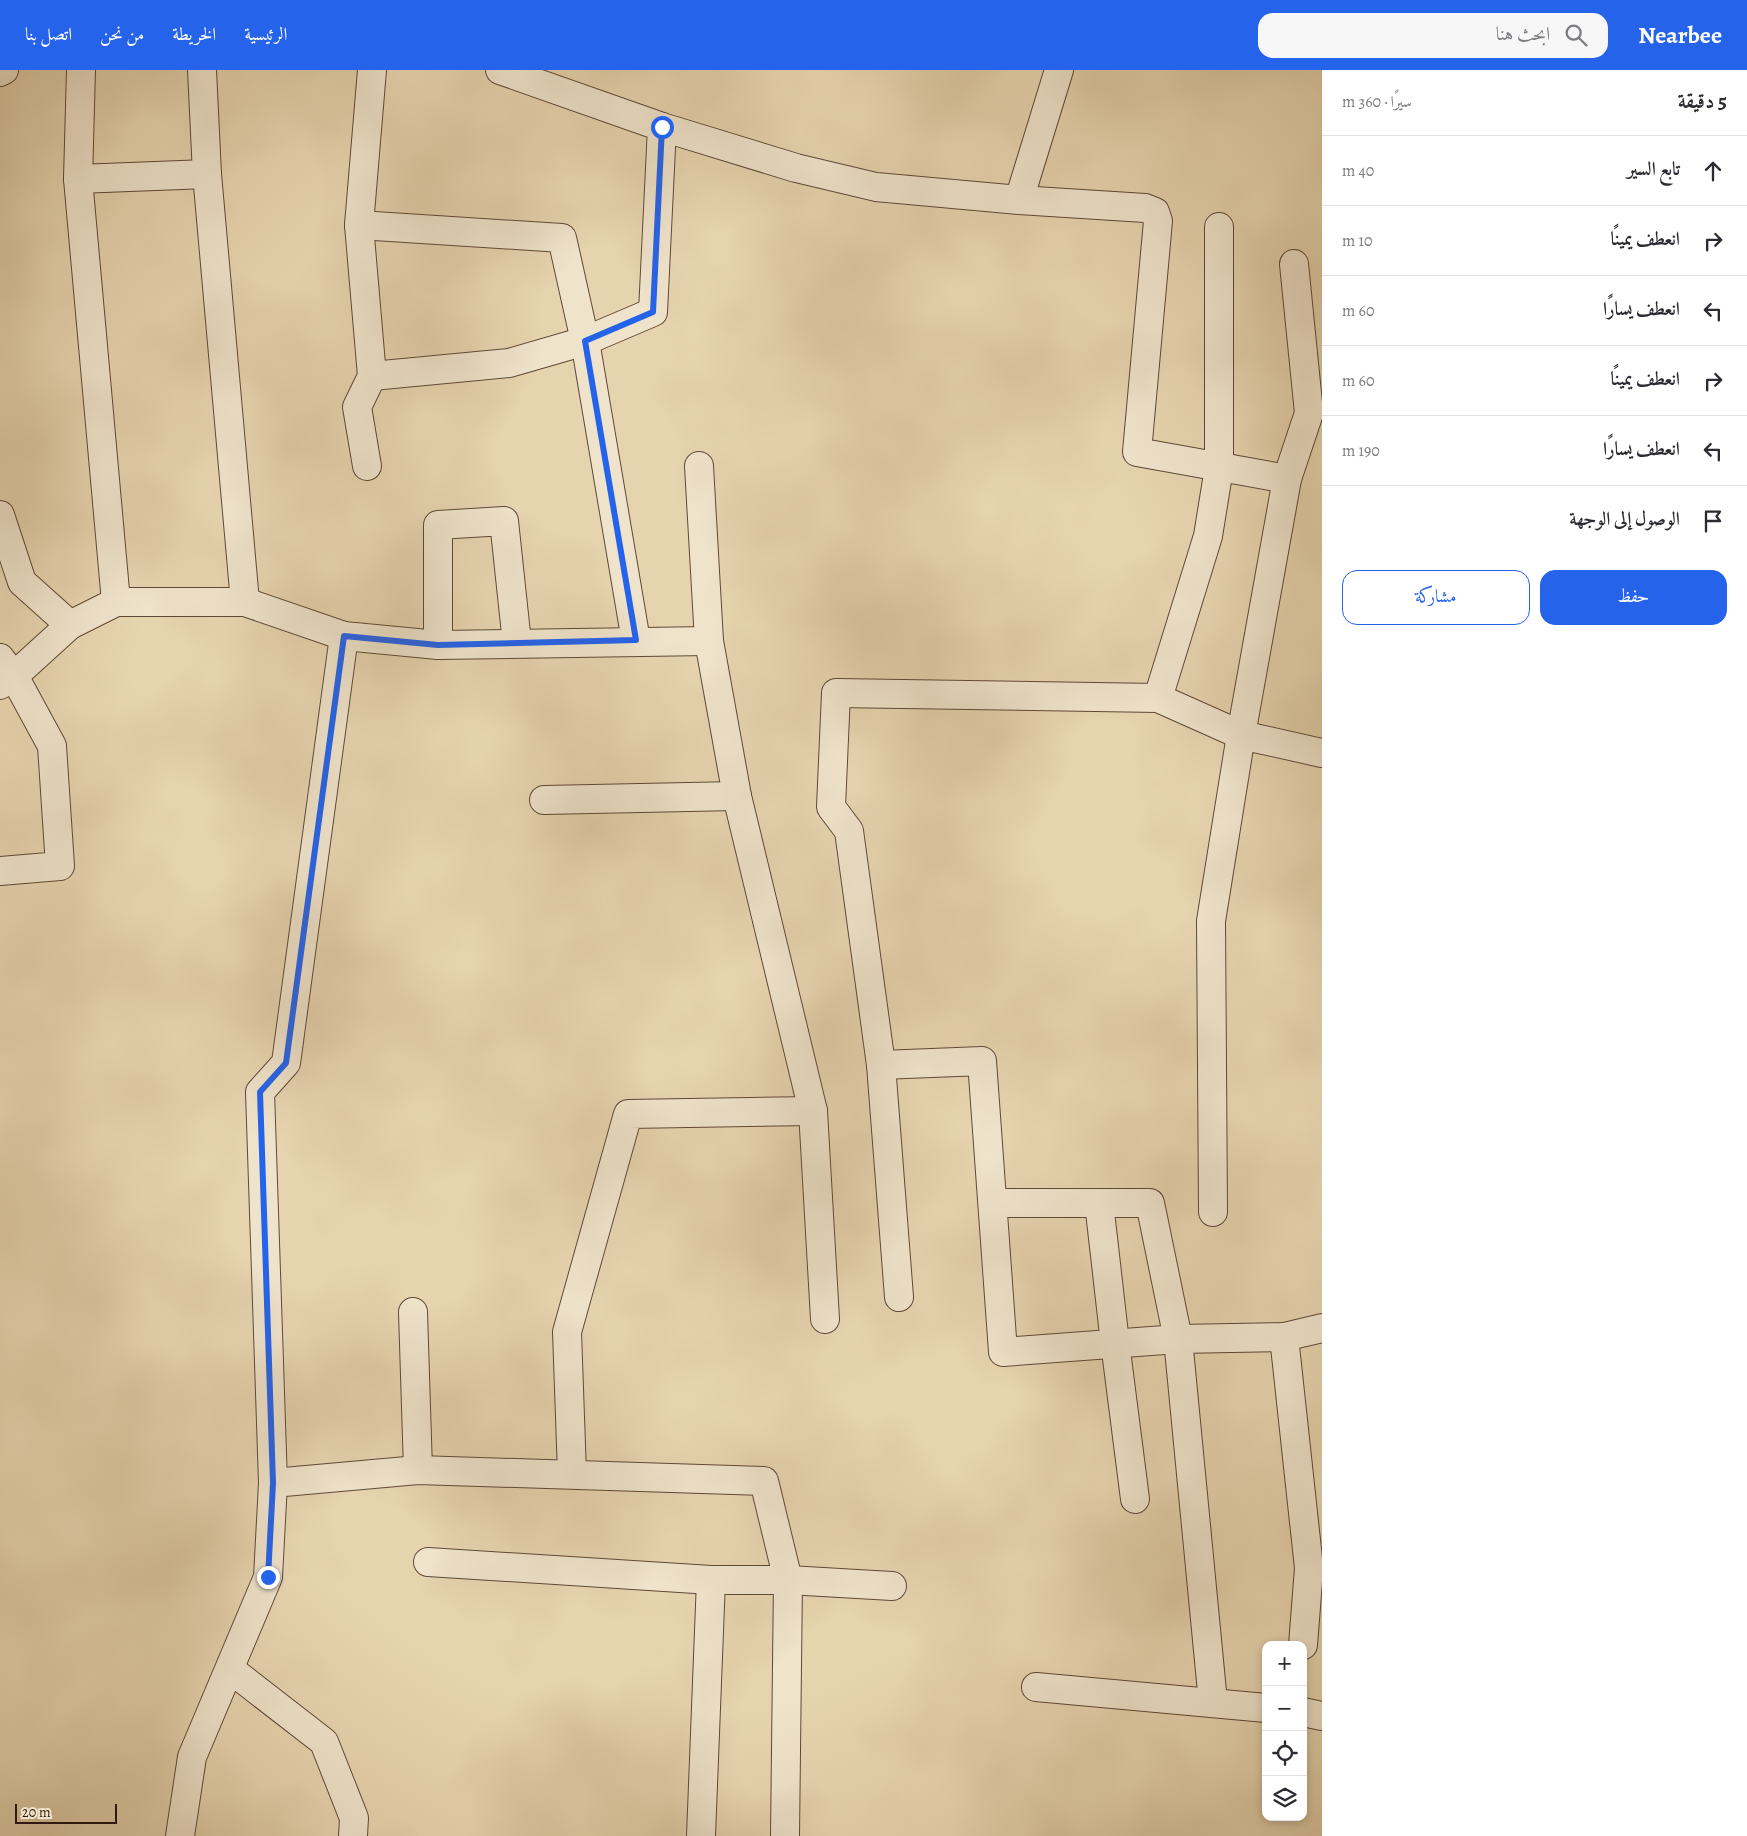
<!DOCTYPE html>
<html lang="ar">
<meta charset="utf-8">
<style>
body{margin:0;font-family:Alegreya,Amiri,serif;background:#f7f7f7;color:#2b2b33;direction:rtl}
.controls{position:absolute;right:15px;bottom:15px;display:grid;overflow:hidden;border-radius:10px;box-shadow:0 2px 8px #0003}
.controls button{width:45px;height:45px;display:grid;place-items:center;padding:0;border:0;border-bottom:1px solid #e1e1e2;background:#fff;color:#2b2b33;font:25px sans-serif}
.scale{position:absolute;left:15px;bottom:12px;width:102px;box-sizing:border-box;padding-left:5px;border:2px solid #321a10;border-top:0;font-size:14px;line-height:18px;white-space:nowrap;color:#321a10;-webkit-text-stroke:4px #efe3cb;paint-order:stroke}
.stop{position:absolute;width:15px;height:15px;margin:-11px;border:4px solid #2563eb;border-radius:50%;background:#fff}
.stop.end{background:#2563eb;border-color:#fff;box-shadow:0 1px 5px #0008}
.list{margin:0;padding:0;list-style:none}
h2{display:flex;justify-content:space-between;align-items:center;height:65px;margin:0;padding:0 20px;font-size:21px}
h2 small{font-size:16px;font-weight:400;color:#7c7c81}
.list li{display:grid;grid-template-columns:32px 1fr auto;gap:15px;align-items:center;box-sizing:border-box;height:70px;padding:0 20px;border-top:1px solid #e1e1e2}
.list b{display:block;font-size:19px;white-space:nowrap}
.list em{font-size:16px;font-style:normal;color:#7c7c81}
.actions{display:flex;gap:10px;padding:15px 20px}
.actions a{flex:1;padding:11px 0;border:1px solid #2563eb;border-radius:15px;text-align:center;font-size:18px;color:#2563eb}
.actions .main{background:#2563eb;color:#fff}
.icon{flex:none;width:28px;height:28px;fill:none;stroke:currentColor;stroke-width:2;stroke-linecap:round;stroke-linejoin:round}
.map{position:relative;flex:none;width:1322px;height:1766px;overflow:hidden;direction:ltr}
header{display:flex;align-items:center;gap:30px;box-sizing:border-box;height:70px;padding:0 25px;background:#2563eb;color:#fff}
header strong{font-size:24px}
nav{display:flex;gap:28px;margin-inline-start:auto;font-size:18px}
.search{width:350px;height:45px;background:#f7f7f7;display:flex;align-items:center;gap:12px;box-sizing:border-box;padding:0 18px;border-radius:15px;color:#7c7c81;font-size:19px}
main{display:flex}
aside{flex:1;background:#fff}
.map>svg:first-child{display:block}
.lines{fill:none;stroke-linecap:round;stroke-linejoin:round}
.minor-casing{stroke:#5f4838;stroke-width:30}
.tertiary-casing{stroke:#5f4838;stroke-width:30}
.minor{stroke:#efe3cb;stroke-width:28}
.tertiary{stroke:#efe3cb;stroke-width:28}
.route{stroke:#2563eb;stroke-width:6}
</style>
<header>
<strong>Nearbee</strong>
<div class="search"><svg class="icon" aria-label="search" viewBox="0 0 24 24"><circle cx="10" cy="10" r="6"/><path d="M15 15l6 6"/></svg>ابحث هنا</div>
<nav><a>الرئيسية</a><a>الخريطة</a><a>من نحن</a><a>اتصل بنا</a></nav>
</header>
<main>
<aside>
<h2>5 دقيقة<small>سيرًا · 360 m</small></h2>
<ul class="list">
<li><svg class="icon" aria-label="ahead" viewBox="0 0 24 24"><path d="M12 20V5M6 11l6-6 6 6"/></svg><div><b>تابع السير</b></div><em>40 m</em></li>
<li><svg class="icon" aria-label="right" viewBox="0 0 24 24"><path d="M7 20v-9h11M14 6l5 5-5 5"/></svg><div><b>انعطف يمينًا</b></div><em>10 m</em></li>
<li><svg class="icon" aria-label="left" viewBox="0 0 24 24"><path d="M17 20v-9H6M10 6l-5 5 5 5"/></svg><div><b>انعطف يسارًا</b></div><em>60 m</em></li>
<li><svg class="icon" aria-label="right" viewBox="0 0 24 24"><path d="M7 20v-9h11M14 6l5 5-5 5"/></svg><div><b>انعطف يمينًا</b></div><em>60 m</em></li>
<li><svg class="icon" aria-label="left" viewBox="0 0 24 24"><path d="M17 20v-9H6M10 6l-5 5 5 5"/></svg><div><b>انعطف يسارًا</b></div><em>190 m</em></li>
<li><svg class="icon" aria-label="arrive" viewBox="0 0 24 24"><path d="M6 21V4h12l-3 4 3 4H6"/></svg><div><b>الوصول إلى الوجهة</b></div></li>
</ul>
<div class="actions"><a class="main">حفظ</a><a>مشاركة</a></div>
</aside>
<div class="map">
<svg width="1322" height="1766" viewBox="0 0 1322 1766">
<rect width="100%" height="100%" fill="#e6d4af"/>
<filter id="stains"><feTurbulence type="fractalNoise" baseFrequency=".004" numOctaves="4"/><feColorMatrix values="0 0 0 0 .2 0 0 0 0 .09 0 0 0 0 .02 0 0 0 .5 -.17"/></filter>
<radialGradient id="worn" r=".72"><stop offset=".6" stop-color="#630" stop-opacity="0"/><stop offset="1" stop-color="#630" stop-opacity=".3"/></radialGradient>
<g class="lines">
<defs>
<g id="minor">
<polyline points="81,0 78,109 116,532"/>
<polyline points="202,0 207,104 245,532"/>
<polyline points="662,57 796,98 876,117 1019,130 1145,138 1155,142 1158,151 1137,382 1287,409"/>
<polyline points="78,109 207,104"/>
<polyline points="1019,130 1059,0"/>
<polyline points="359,155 562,168 585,271 636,571"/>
<polyline points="372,306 509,293 585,271 653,242 662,57 500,0"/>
<polyline points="367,396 357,337 372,306 359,155 372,0"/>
<polyline points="699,396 709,571 737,726 813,1041 825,1249"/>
<polyline points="0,445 22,512 70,555"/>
<polyline points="438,575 438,455 504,451 517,573"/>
<polyline points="0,588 14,606 52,676 60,796 0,801"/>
<polyline points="0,615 14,606 70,555 116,532 245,532 344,566 438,575 709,571"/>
<polyline points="1158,628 1208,466 1219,398 1219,157"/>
<polyline points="544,730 737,726"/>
<polyline points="881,995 982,991 1003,1282 1178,1269 1284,1267 1322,1258"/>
<polyline points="993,1133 1150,1133 1178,1269 1213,1632"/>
<polyline points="1099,1133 1115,1273 1135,1429"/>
<polyline points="1213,1142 1211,851 1241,665 1287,409 1309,343 1294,194"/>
<polyline points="899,1227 881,995 849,761 831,737 836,623 1158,628 1241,665 1322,683"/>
<polyline points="413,1242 418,1400"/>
<polyline points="1284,1267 1309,1498 1303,1575"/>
<polyline points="572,1404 567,1262 628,1044 813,1041"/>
<polyline points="273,1413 418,1400 764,1411 788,1510 785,1766"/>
<polyline points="428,1492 711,1510 788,1510 892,1516"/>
<polyline points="230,1599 324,1672 354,1748 353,1766"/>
<polyline points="1036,1617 1266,1638"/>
<polyline points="1303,1642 1322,1646"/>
<polyline points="180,1766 192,1687 268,1507 273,1413 260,1022 286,993 344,566"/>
<polyline points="701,1766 711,1510"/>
</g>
<polyline id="tertiary" points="0,2 4,0"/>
</defs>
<use href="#minor" class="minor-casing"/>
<use href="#tertiary" class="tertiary-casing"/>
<use href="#minor" class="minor"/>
<use href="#tertiary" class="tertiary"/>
</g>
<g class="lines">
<polyline class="route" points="268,1507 273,1413 260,1022 286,993 344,566 438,575 636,570 585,271 653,242 662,57"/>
</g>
<rect width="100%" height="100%" filter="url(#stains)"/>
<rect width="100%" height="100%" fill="url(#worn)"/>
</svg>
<div class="controls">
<button>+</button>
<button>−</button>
<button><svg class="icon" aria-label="locate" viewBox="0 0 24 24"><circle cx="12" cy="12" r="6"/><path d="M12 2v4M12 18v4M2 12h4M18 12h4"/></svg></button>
<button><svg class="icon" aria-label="layers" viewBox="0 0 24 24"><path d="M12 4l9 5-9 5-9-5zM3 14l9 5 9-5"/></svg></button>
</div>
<div class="scale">20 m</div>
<div class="stop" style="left:662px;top:57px"></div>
<div class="stop end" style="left:268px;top:1507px"></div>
</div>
</main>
